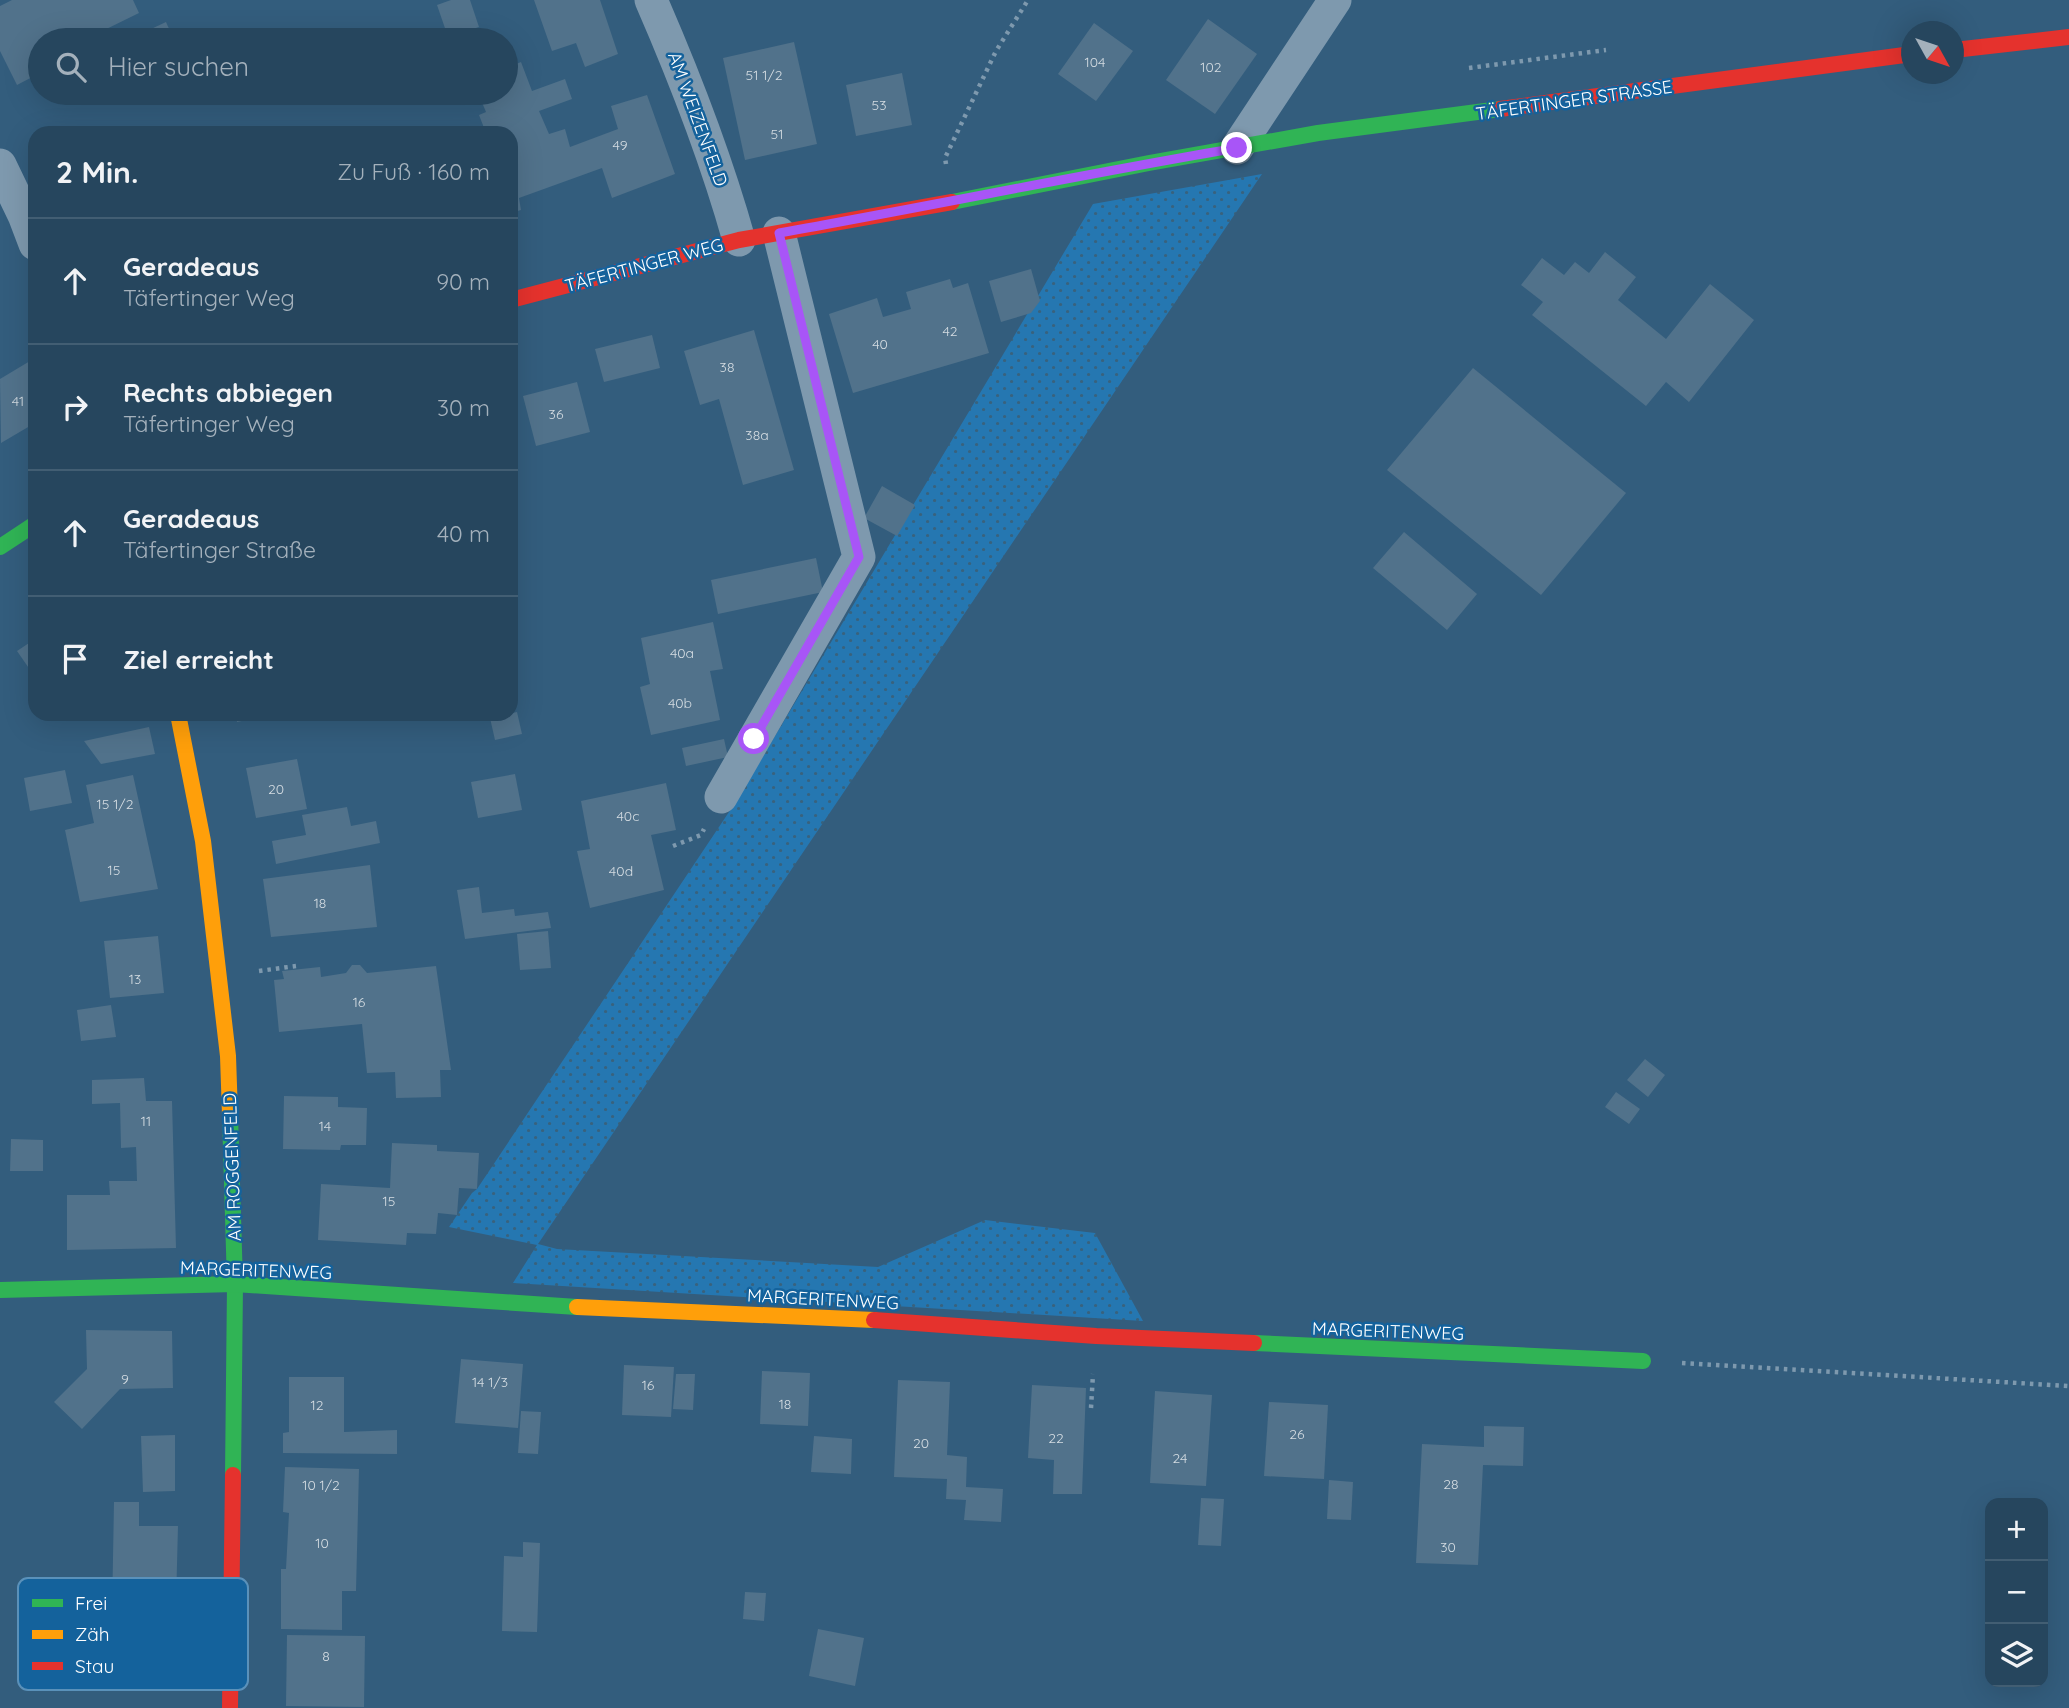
<!DOCTYPE html>
<html lang="de">
<meta charset="utf-8">
<style>
body{margin:0;font-family:Quicksand,sans-serif;background:#325067;color:#f1f3f6}
.controls{position:absolute;right:21px;bottom:21px;display:grid;overflow:hidden;border-radius:14px;box-shadow:0 7px 28px #0002}
.controls button{width:63px;height:63px;display:grid;place-items:center;padding:0;border:0;border-bottom:2px solid #425e73;background:#26465e;color:#f1f3f6;font:35px sans-serif}
.compass{position:absolute;left:1901px;top:21px;width:63px;height:63px;border-radius:50%;background:#26465e;box-shadow:0 7px 28px #0002;rotate:130deg}
.stop{position:absolute;width:21px;height:21px;margin:-16px;border:5px solid #a855f7;border-radius:50%;background:#fff}
.stop.end{background:#a855f7;border-color:#fff;box-shadow:0 2px 7px #0008}
.list{margin:0;padding:0;list-style:none}
h2{display:flex;justify-content:space-between;align-items:center;height:91px;margin:0;padding:0 28px;font-size:30px}
h2 small{font-size:23px;font-weight:400;color:#a4b1bc}
.list li{display:grid;grid-template-columns:46px 1fr auto;gap:21px;align-items:center;box-sizing:border-box;height:126px;padding:0 28px;border-top:2px solid #425e73}
.list b{display:block;font-size:26px;white-space:nowrap}
.list p{margin:0;font-size:23px;white-space:nowrap;color:#a4b1bc}
.list em{font-size:23px;font-style:normal;color:#a4b1bc}
.icon{flex:none;width:38px;height:38px;fill:none;stroke:currentColor;stroke-width:2;stroke-linecap:round;stroke-linejoin:round}
.map{position:relative;flex:none;width:2069px;height:1708px;overflow:hidden}
.search{position:absolute;background:#26465e;box-shadow:0 7px 28px #0002;left:28px;top:28px;width:490px;height:77px;display:flex;align-items:center;gap:18px;box-sizing:border-box;padding:0 24px;border-radius:38px;color:#a4b1bc;font-size:26px}
.panel{position:absolute;background:#26465e;box-shadow:0 7px 28px #0002;left:28px;top:126px;width:490px;height:595px;border-radius:21px}
.map>svg:first-child{display:block}
.grass{fill:url(#grass-dots)}
.building{fill:#51728b}
.lines{fill:none;stroke-linecap:round;stroke-linejoin:round}
.path{stroke:#7e99ae;stroke-width:4.5;stroke-dasharray:3.5 5;stroke-linecap:butt}
.street{stroke:#7e99ae;stroke-width:33}
.fast{stroke:#30b455;stroke-width:16}
.slow{stroke:#ff9f0a;stroke-width:16}
.jam{stroke:#e5322d;stroke-width:16}
.route{stroke:#a855f7;stroke-width:9}
.labels{text-anchor:middle;dominant-baseline:central;stroke-width:5;stroke-linejoin:round;paint-order:stroke}
.number-label{font-size:14px;fill:#d4dce2}
.street-label{font-size:18px;fill:#fff;stroke:#14629c}
.key{fill:#14629c;stroke:#5a91ba;stroke-width:2}
.key-label{font-size:19px;fill:#fff}
</style>
<div class="map">
<svg width="2069" height="1708" viewBox="0 0 2069 1708">
<defs>
<pattern id="grass-dots" width="8" height="8" patternUnits="userSpaceOnUse" patternTransform="scale(1.75)"><rect width="8" height="8" fill="#2577b1"/><path d="M2 2h.1M6 6h.1" fill="none" stroke="#38627e" stroke-width="1.8" stroke-linecap="round"/></pattern>
</defs>
<rect width="100%" height="100%" fill="#335d7d"/>
<polygon class="grass" points="1262,174 538,1244 557,1249 878,1267 985,1220 1095,1233 1143,1321 513,1283 537,1245 449,1227 472,1193 477,1189 735,803 1093,204"/>
<g class="building">
<polygon points="12,0 133,0 139,13 84,40 40,40 40,73 17,85 0,51 0,6"/>
<polygon points="451,0 470,0 479,27 448,37 437,5"/>
<polygon points="534,0 600,0 618,54 585,67 576,43 552,51"/>
<polygon points="1208,19 1257,54 1215,114 1166,80"/>
<polygon points="166,22 174,40 136,40 134,37"/>
<polygon points="1094,23 1133,51 1096,101 1058,74"/>
<polygon points="794,42 817,144 745,160 723,58"/>
<polygon points="521,62 532,91 565,79 572,99 539,111 549,134 565,129 570,147 618,129 611,106 647,95 675,174 612,198 602,168 519,198 521,210 511,213 511,133 486,133 479,115 486,112 478,93 506,93 506,68"/>
<polygon points="902,73 912,125 856,136 846,85"/>
<polygon points="1605,252 1636,277 1618,300 1666,339 1710,284 1754,320 1689,402 1666,382 1646,406 1532,315 1543,302 1521,285 1542,258 1564,275 1575,262 1589,273"/>
<polygon points="1031,269 1040,301 1031,313 1001,322 989,281"/>
<polygon points="950,279 953,288 968,283 989,353 853,393 829,314 877,298 883,317 911,309 906,292"/>
<polygon points="754,330 794,470 743,485 719,399 700,405 684,351"/>
<polygon points="652,335 660,368 604,382 595,349"/>
<polygon points="30,361 35,369 35,423 1,443 0,379"/>
<polygon points="1473,368 1626,493 1541,595 1387,470"/>
<polygon points="577,382 590,432 536,446 523,396"/>
<polygon points="882,486 915,505 897,536 864,518"/>
<polygon points="1404,532 1477,594 1447,630 1373,568"/>
<polygon points="816,558 823,592 718,614 711,580"/>
<polygon points="713,622 723,669 710,671 720,720 651,735 640,687 650,684 641,638"/>
<polygon points="35,639 35,677 17,651"/>
<polygon points="517,712 522,734 495,740 490,718"/>
<polygon points="236,714 270,714 270,715 237,722"/>
<polygon points="149,727 155,754 101,764 84,741"/>
<polygon points="724,739 728,757 686,766 682,748"/>
<polygon points="297,759 307,809 256,818 246,768"/>
<polygon points="65,770 72,803 30,811 24,778"/>
<polygon points="515,774 522,810 478,818 471,782"/>
<polygon points="133,775 158,889 80,902 65,830 94,823 86,785"/>
<polygon points="666,783 676,830 651,835 664,890 590,908 577,851 590,849 581,801"/>
<polygon points="347,807 351,826 376,821 380,843 276,864 272,841 306,835 302,815"/>
<polygon points="370,865 377,927 271,937 263,879"/>
<polygon points="479,887 482,913 514,909 515,916 548,912 551,928 465,939 457,890"/>
<polygon points="548,931 551,968 520,970 517,934"/>
<polygon points="158,936 164,993 110,998 104,941"/>
<polygon points="352,965 360,965 367,973 436,966 451,1070 440,1070 441,1097 396,1098 395,1072 367,1073 362,1024 279,1032 274,980 284,979 282,971 320,967 321,977 346,973"/>
<polygon points="111,1005 116,1037 81,1041 77,1010"/>
<polygon points="1645,1059 1665,1075 1648,1097 1627,1080"/>
<polygon points="144,1078 146,1101 172,1101 176,1248 67,1250 67,1195 110,1195 109,1181 137,1181 136,1147 121,1148 120,1103 92,1104 92,1080"/>
<polygon points="1616,1092 1640,1109 1629,1124 1605,1107"/>
<polygon points="284,1096 338,1097 338,1107 367,1108 366,1145 341,1145 340,1150 283,1149"/>
<polygon points="11,1139 43,1140 43,1171 10,1171"/>
<polygon points="392,1143 437,1145 437,1151 479,1153 477,1189 459,1188 457,1215 438,1213 436,1234 407,1233 406,1245 318,1240 321,1184 390,1188"/>
<polygon points="86,1330 172,1331 173,1388 120,1389 82,1429 54,1402 87,1369"/>
<polygon points="461,1359 523,1364 518,1428 455,1423"/>
<polygon points="624,1365 674,1367 671,1417 622,1415"/>
<polygon points="762,1371 810,1373 808,1426 760,1424"/>
<polygon points="676,1374 695,1374 693,1410 673,1409"/>
<polygon points="289,1377 344,1377 344,1432 397,1430 397,1454 283,1453 283,1433 289,1432"/>
<polygon points="898,1380 950,1382 947,1455 967,1457 966,1487 1003,1489 1001,1522 964,1520 966,1500 946,1499 947,1479 894,1477"/>
<polygon points="1032,1385 1086,1388 1082,1494 1053,1494 1054,1460 1028,1458"/>
<polygon points="1155,1391 1212,1395 1206,1486 1150,1483"/>
<polygon points="1269,1402 1328,1405 1324,1479 1264,1476"/>
<polygon points="521,1411 541,1412 538,1454 518,1453"/>
<polygon points="1484,1426 1524,1427 1523,1466 1483,1465 1478,1565 1416,1563 1422,1444 1484,1447"/>
<polygon points="175,1435 175,1491 143,1492 141,1436"/>
<polygon points="814,1436 852,1439 851,1474 811,1472"/>
<polygon points="285,1467 359,1469 356,1591 342,1591 342,1630 281,1629 281,1569 286,1569 289,1513 283,1512"/>
<polygon points="1329,1480 1353,1482 1351,1520 1327,1519"/>
<polygon points="1201,1498 1224,1499 1221,1546 1198,1545"/>
<polygon points="114,1502 139,1502 139,1526 178,1526 174,1680 110,1679 111,1648 129,1649 128,1636 123,1636 123,1614 112,1614"/>
<polygon points="523,1542 540,1543 537,1632 502,1631 504,1556 523,1557"/>
<polygon points="745,1592 766,1593 764,1621 743,1619"/>
<polygon points="818,1629 864,1638 855,1686 809,1676"/>
<polygon points="287,1635 365,1636 364,1707 286,1706"/>
</g>
<g class="lines">
<g class="path">
<polyline points="1469,68 1606,50"/>
<polyline points="946,164 945,158 996,51 1028,0"/>
<polyline points="673,846 701,835 704,829"/>
<polyline points="259,971 296,966"/>
<polyline points="1682,1363 2069,1386"/>
<polyline points="1091,1408 1093,1374"/>
</g>
<g class="street">
<path d="M651 0C685 78 716 158 739 240"/>
<polyline points="1237,148 1335,0"/>
<polyline points="0,165 24,215 35,244"/>
<polyline points="721,797 859,557 779,233"/>
</g>
<g class="fast">
<polyline points="952,202 1149,163 1318,133 1500,109"/>
<polyline points="0,547 35,524"/>
<polyline points="230,1115 235,1284 233,1475"/>
<polyline points="0,1290 235,1284 577,1307"/>
<polyline points="1254,1343 1643,1361"/>
</g>
<g class="slow">
<polyline points="178,714 203,841 228,1056 230,1115"/>
<polyline points="577,1307 874,1320"/>
</g>
<g class="jam">
<polyline points="1954,50 2069,37"/>
<polyline points="1500,109 1912,54"/>
<polyline points="511,300 739,240 952,202"/>
<polyline points="874,1320 1096,1336 1254,1343"/>
<polyline points="230,1708 233,1475"/>
</g>
</g>
<g class="lines">
<path class="route" d="M754 739 859 557 779 233C931 206 1084 174 1237 148"/>
</g>
<g class="labels">
<g class="number-label">
<text x="1095" y="62">104</text>
<text x="1211" y="67">102</text>
<text x="764" y="75">51 1/2</text>
<text x="879" y="105">53</text>
<text x="777" y="134">51</text>
<text x="620" y="145">49</text>
<text x="950" y="331">42</text>
<text x="880" y="344">40</text>
<text x="727" y="367">38</text>
<text x="18" y="401">41</text>
<text x="556" y="414">36</text>
<text x="757" y="435">38a</text>
<text x="682" y="653">40a</text>
<text x="680" y="703">40b</text>
<text x="276" y="789">20</text>
<text x="115" y="804">15 1/2</text>
<text x="628" y="816">40c</text>
<text x="114" y="870">15</text>
<text x="621" y="871">40d</text>
<text x="320" y="903">18</text>
<text x="135" y="979">13</text>
<text x="359" y="1002">16</text>
<text x="146" y="1121">11</text>
<text x="325" y="1126">14</text>
<text x="389" y="1201">15</text>
<text x="125" y="1379">9</text>
<text x="490" y="1382">14 1/3</text>
<text x="648" y="1385">16</text>
<text x="785" y="1404">18</text>
<text x="317" y="1405">12</text>
<text x="1297" y="1434">26</text>
<text x="1056" y="1438">22</text>
<text x="921" y="1443">20</text>
<text x="1180" y="1458">24</text>
<text x="1451" y="1484">28</text>
<text x="321" y="1485">10 1/2</text>
<text x="322" y="1543">10</text>
<text x="1448" y="1547">30</text>
<text x="326" y="1656">8</text>
</g>
<g class="street-label">
<text transform="translate(1574 100) rotate(-8)">TÄFERTINGER STRASSE</text>
<text transform="translate(698 119) rotate(70)">AM WEIZENFELD</text>
<text transform="translate(644 265) rotate(-15)">TÄFERTINGER WEG</text>
<text transform="translate(232 1167) rotate(-92)">AM ROGGENFELD</text>
<text transform="translate(256 1270) rotate(2)">MARGERITENWEG</text>
<text transform="translate(823 1299) rotate(3)">MARGERITENWEG</text>
<text transform="translate(1388 1331) rotate(2)">MARGERITENWEG</text>
</g>
</g>
<rect x="18" y="1578" width="230" height="112" rx="10" class="key"/>
<rect x="32" y="1599" width="31" height="8" fill="#30b455"/>
<rect x="32" y="1630" width="31" height="9" fill="#ff9f0a"/>
<rect x="32" y="1662" width="31" height="8" fill="#e5322d"/>
<g class="key-label">
<text x="75" y="1610">Frei</text>
<text x="75" y="1641">Zäh</text>
<text x="75" y="1673">Stau</text>
</g>
</svg>
<div class="controls">
<button>+</button>
<button>−</button>
<button><svg class="icon" aria-label="layers" viewBox="0 0 24 24"><path d="M12 4l9 5-9 5-9-5zM3 14l9 5 9-5"/></svg></button>
</div>
<svg class="compass" viewBox="-18 -18 36 36"><path d="M0-13l5 13h-10z" fill="#e53935"/><path d="M0 13l5-13h-10z" fill="#a4b1bc"/></svg>
<div class="stop" style="left:754px;top:739px"></div>
<div class="stop end" style="left:1237px;top:148px"></div>
<div class="search"><svg class="icon" aria-label="search" viewBox="0 0 24 24"><circle cx="10" cy="10" r="6"/><path d="M15 15l6 6"/></svg>Hier suchen</div>
<section class="panel">
<h2>2 Min.<small>Zu Fuß · 160 m</small></h2>
<ul class="list">
<li><svg class="icon" aria-label="ahead" viewBox="0 0 24 24"><path d="M12 20V5M6 11l6-6 6 6"/></svg><div><b>Geradeaus</b><p>Täfertinger Weg</p></div><em>90 m</em></li>
<li><svg class="icon" aria-label="right" viewBox="0 0 24 24"><path d="M7 20v-9h11M14 6l5 5-5 5"/></svg><div><b>Rechts abbiegen</b><p>Täfertinger Weg</p></div><em>30 m</em></li>
<li><svg class="icon" aria-label="ahead" viewBox="0 0 24 24"><path d="M12 20V5M6 11l6-6 6 6"/></svg><div><b>Geradeaus</b><p>Täfertinger Straße</p></div><em>40 m</em></li>
<li><svg class="icon" aria-label="arrive" viewBox="0 0 24 24"><path d="M6 21V4h12l-3 4 3 4H6"/></svg><div><b>Ziel erreicht</b></div></li>
</ul>
</section>
</div>
